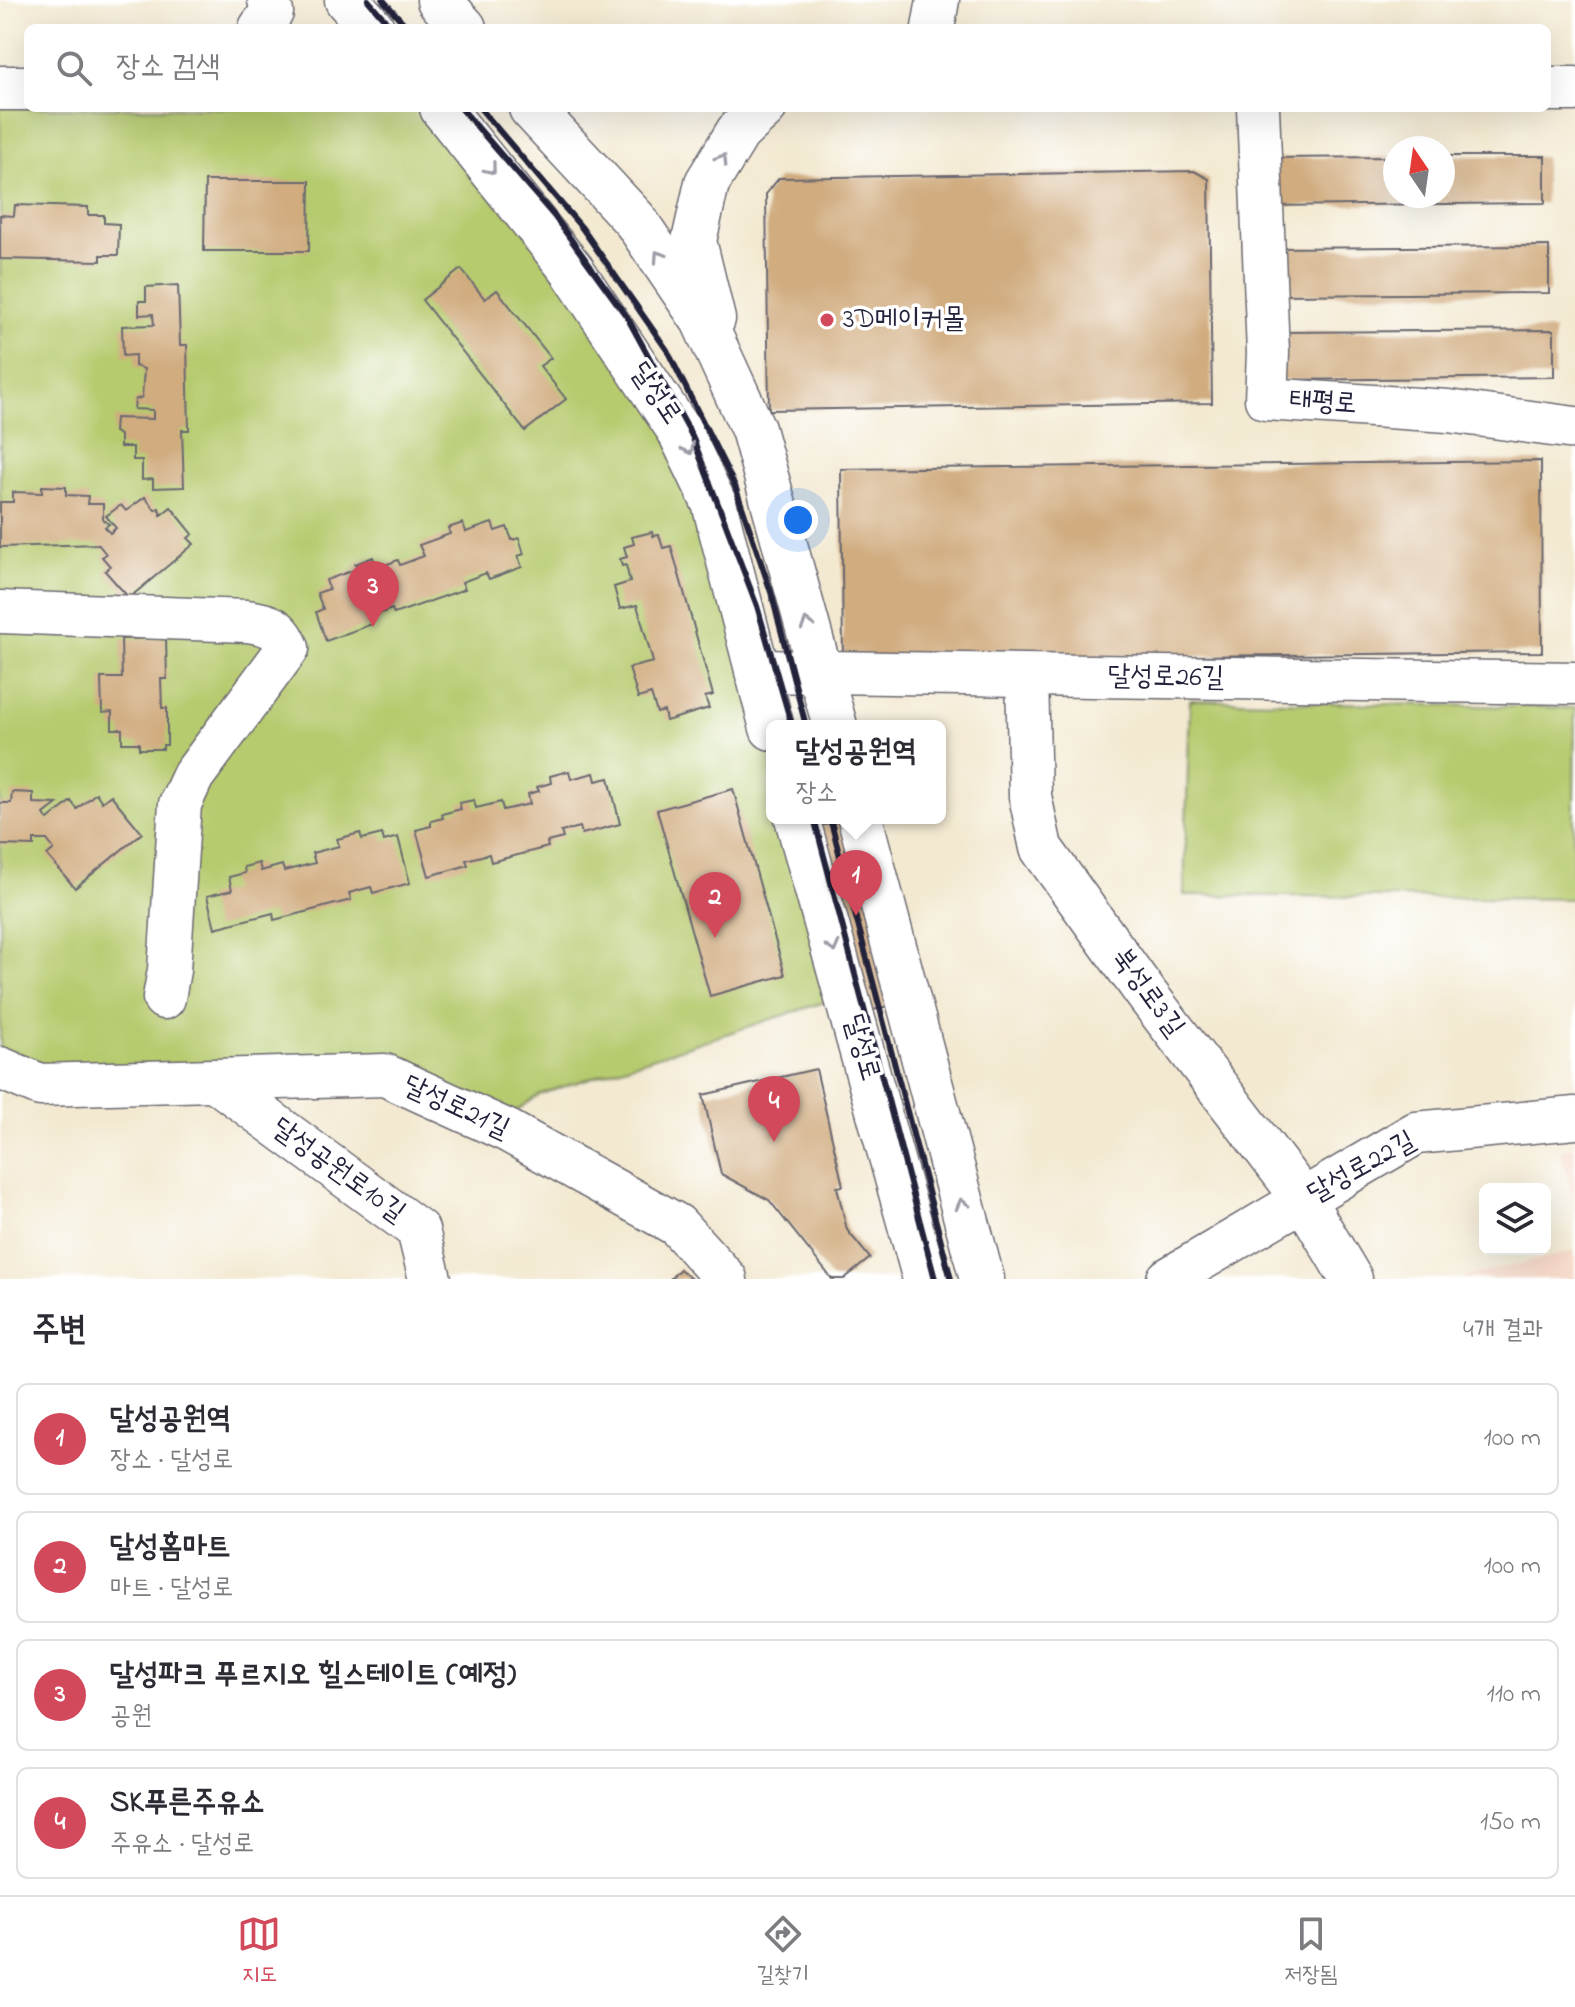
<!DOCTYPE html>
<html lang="ko">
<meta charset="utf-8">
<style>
body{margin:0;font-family:"Indie Flower","Poor Story",sans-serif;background:#f7f7f7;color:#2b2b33}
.controls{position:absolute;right:24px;bottom:24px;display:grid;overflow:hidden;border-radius:12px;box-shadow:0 8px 32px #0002}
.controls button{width:72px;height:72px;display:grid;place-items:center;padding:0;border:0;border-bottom:2px solid #e1e1e2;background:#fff;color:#2b2b33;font:40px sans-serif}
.compass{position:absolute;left:1383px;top:136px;width:72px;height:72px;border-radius:50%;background:#fff;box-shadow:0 8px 32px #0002;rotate:347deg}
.you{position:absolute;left:798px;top:520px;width:28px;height:28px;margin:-20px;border:6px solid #fff;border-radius:50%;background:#1a73e8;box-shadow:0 0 0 12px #1a73e833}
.badge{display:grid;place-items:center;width:52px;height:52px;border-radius:50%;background:#d1495b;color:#fff;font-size:26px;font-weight:700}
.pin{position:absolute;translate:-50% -66px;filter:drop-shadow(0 2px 4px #0008)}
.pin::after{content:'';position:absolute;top:42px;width:28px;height:24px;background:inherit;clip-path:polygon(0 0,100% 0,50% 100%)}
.popup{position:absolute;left:766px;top:720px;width:180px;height:104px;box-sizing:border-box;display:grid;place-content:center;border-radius:12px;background:#fff;filter:drop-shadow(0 2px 6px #0005);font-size:26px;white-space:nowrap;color:#7c7c81}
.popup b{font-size:30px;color:#2b2b33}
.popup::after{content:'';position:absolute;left:50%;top:100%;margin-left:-16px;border:16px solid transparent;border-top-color:#fff}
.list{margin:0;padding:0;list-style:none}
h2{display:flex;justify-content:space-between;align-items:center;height:104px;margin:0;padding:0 32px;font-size:34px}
h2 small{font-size:26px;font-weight:400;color:#7c7c81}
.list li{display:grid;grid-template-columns:52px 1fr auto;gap:24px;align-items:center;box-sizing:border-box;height:112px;margin:0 16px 16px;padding:0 16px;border:2px solid #e1e1e2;border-radius:12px}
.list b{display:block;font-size:30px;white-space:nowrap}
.list p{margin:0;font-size:26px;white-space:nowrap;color:#7c7c81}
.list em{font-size:26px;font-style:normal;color:#7c7c81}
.icon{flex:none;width:44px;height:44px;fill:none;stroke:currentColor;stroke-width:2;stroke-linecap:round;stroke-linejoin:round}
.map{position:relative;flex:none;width:1575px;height:1279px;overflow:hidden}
.search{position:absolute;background:#fff;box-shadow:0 8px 32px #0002;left:24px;right:24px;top:24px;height:88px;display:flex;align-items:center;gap:20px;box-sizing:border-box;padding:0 28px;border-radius:12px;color:#7c7c81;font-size:30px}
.sheet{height:616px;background:#fff}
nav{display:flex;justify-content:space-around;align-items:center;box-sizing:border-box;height:112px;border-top:2px solid #e1e1e2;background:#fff;font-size:22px;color:#7c7c81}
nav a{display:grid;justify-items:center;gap:4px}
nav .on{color:#d1495b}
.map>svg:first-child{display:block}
.built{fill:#f4d3c0}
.green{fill:#b6ca6e;stroke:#6c7654;stroke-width:2}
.building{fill:#d0ac7f}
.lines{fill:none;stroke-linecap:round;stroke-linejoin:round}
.minor-casing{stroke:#6b6870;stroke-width:45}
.major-casing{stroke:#6b6870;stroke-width:47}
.minor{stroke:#fff;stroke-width:42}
.major{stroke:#fff;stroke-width:44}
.rail{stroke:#22223b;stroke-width:6}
.oneway{stroke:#9c9ca7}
.poi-dot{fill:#d1495b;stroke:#fff;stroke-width:3}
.labels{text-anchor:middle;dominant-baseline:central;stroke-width:7;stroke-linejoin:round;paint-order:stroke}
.poi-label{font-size:28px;fill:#22223b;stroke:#fff;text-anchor:start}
.street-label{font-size:28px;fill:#22223b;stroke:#fff}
</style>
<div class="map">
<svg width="1575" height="1279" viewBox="0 0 1575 1279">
<rect width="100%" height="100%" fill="#fff"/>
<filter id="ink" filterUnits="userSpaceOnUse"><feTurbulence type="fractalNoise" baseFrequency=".0125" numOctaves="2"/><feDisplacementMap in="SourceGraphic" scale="16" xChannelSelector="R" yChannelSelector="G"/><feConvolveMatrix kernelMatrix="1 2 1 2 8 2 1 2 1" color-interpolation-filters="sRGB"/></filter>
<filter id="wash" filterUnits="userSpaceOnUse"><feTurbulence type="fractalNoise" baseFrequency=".006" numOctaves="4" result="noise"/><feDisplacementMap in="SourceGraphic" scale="32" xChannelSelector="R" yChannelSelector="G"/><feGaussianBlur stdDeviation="1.8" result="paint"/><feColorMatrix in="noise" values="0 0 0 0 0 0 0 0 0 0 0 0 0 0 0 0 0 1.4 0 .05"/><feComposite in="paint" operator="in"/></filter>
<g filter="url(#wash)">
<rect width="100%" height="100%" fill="#f3e9d1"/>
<g class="built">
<polygon points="1575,1147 1575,1204 1560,1149"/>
<polygon points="1575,1251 1575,1279 1465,1279 1464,1277"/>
</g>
<g class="green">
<polygon points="0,88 28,108 442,108 679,430 772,728 772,818 797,818 846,995 541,1094 507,1117 385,1075 0,1065"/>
<polygon points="1190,700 1575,708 1573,899 1184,895"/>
</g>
<g id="blocks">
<g class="building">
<polygon points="1443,156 1545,156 1545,203 1269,206 1269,158 1395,157 1395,196 1443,196"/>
<polygon points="1194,171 1209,179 1212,403 769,410 766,194 779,178"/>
<polygon points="205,181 310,181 309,251 204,251"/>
<polygon points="15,205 88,207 88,215 104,215 104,223 119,224 118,255 101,255 101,261 0,259 0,215 14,216"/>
<polygon points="1549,246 1549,293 1274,295 1273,248"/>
<polygon points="461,269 485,299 497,290 551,358 540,366 566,399 525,431 422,300"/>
<polygon points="178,285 180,345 187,345 189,430 182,430 184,487 153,488 153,479 142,480 142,460 133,460 133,447 120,447 120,435 114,432 115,418 153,419 153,410 134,409 135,400 142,397 144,369 135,366 135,355 123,356 122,326 154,325 153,314 139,315 139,301 146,301 146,287"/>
<polygon points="1554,330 1554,377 1278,380 1278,332"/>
<polygon points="1541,461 1542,652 843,660 841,469"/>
<polygon points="42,486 66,487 66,495 88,496 87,504 103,504 103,520 109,524 105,527 110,533 116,528 106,516 121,505 126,511 145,497 155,510 159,508 161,515 171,507 193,534 188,538 194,544 129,598 105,571 110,566 102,557 106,554 98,544 0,547 0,502 13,502 13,492 42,493"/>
<polygon points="463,523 466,532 492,523 495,531 507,527 512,540 519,538 524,554 518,556 522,567 489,579 486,573 462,582 465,589 394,614 392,609 369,617 372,624 326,641 316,612 323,609 317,593 329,589 326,580 357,569 355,564 373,557 377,568 398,560 400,565 424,556 419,545 450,534 448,528"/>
<polygon points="652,532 653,536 659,535 663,548 671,546 713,695 705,697 709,708 666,721 664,711 657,713 651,694 638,698 629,668 653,662 637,605 620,609 614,587 630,582 626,565 622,566 620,559 627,557 624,547 634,544 632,537"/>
<polygon points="166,638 167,679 161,679 162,708 167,708 167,745 163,745 163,749 139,749 139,743 122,743 122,729 112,729 112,712 102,713 101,678 122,678 121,639"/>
<polygon points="569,771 571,779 594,773 596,781 609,778 620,824 582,834 580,827 561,832 563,838 547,842 548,847 491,862 489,854 466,860 468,865 429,876 416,830 431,826 431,821 443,818 442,814 461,809 459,803 474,800 476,808 501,802 503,810 530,804 528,794 539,791 537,787 551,783 550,776"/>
<polygon points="733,789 785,975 710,996 657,810"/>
<polygon points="12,792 33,793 33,803 57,804 44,814 48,820 71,801 77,809 96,793 102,802 111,795 142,833 75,888 47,855 54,849 47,840 34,840 34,846 0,845 0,803 11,803"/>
<polygon points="852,818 911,999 853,1016 817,827"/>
<polygon points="360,833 362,839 382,834 384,841 398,837 410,883 373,893 371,887 349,893 351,900 274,920 273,913 215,928 207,896 232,890 229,877 245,873 244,867 259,863 261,871 282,865 284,871 315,863 312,853 339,846 337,839"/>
<polygon points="816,1069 843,1186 837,1187 847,1230 870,1258 844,1279 832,1279 769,1200 721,1174 703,1095"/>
<polygon points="680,1269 691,1279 670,1279"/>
</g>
</g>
</g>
<g filter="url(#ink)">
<use href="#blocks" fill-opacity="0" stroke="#6b6870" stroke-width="2"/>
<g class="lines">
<defs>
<g id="minor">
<polyline points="260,28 272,12 269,0"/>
<polyline points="933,28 938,0"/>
<polyline points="1258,108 1268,353 1266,399 1448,411 1575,428"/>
<path d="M0 612 247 621C269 624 280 627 288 648L193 776 180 804 169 970 164 998"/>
<polyline points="756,671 1575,683"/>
<polyline points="1027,677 1030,796 1041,848 1147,995 1304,1200 1351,1279"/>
<polyline points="0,1068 40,1085 385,1075 508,1131 677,1225 726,1279"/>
<polyline points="217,1082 418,1230 430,1279"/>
<polyline points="1168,1279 1416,1133 1575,1118"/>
</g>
<g id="major">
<polyline points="347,0 372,28"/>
<polyline points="439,0 464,28"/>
<polyline points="0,88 28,88"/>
<polyline points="1547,89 1575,89"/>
<polyline points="442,108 572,270 679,430 714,503 772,728"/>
<polyline points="531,108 635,220 703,320 753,429 835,726"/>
<polyline points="713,319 694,241 707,183 738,132 764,108"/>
<polyline points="797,818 925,1279"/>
<polyline points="860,818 982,1279"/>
</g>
</defs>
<use href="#minor" class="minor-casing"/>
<use href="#major" class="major-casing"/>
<use href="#minor" class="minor"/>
<use href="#major" class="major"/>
<g class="rail">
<polyline points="368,0 392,28"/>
<polyline points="383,0 408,28"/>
<polyline points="461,108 554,216 627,317 692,436 757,606 792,726"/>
<polyline points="480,108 582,228 667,350 735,486 771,592 806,726"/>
<polyline points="814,818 935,1279"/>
<polyline points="830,818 951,1279"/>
</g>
</g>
<defs><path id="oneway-chevron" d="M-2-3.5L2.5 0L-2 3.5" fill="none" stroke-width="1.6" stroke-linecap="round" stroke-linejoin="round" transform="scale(2)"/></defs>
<g class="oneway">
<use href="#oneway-chevron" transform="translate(722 159) rotate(-58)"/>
<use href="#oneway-chevron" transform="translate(491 169) rotate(51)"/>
<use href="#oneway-chevron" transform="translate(659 256) rotate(-124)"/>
<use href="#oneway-chevron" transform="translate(689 449) rotate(64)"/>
<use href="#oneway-chevron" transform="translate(807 624) rotate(-106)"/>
<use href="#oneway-chevron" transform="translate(833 947) rotate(75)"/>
<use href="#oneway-chevron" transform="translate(962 1204) rotate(-105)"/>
</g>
</g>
<circle class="poi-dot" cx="827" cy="320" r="8"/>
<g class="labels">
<g class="poi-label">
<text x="843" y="320">3D메이커몰</text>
</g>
<g class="street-label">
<text transform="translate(655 394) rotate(56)">달성로</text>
<text transform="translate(1323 403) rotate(4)">태평로</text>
<text transform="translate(1166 678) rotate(1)">달성로26길</text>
<text transform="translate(1147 993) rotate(54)">북성로3길</text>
<text transform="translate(861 1048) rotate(74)">달성로</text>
<text transform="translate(456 1108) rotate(25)">달성로21길</text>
<text transform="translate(1362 1168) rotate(-29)">달성로22길</text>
<text transform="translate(338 1171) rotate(36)">달성공원로10길</text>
</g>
</g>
</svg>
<div class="controls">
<button><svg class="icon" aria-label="layers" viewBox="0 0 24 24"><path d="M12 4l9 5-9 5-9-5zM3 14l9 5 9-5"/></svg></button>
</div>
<svg class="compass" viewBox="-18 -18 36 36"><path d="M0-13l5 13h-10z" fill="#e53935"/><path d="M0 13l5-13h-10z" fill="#7c7c81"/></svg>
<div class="you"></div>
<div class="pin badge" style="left:856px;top:916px">1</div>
<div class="popup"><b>달성공원역</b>장소</div>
<div class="pin badge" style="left:715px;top:938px">2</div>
<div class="pin badge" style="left:373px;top:627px">3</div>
<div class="pin badge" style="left:774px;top:1142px">4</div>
<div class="search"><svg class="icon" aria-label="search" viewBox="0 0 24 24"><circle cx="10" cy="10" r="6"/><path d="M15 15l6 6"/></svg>장소 검색</div>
</div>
<section class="sheet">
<h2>주변<small>4개 결과</small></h2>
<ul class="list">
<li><span class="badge">1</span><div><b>달성공원역</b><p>장소 · 달성로</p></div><em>100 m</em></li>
<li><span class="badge">2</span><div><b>달성홈마트</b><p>마트 · 달성로</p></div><em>100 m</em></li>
<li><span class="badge">3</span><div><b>달성파크 푸르지오 힐스테이트 (예정)</b><p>공원</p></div><em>110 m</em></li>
<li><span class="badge">4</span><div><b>SK푸른주유소</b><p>주유소 · 달성로</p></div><em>150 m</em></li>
</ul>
</section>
<nav>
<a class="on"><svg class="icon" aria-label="map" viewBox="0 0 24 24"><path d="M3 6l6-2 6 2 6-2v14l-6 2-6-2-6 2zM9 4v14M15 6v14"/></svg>지도</a>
<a><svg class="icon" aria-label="directions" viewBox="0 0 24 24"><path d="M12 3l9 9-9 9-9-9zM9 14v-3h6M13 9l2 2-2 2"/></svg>길찾기</a>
<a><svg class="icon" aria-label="saved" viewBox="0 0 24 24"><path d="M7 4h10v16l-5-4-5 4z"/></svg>저장됨</a>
</nav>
